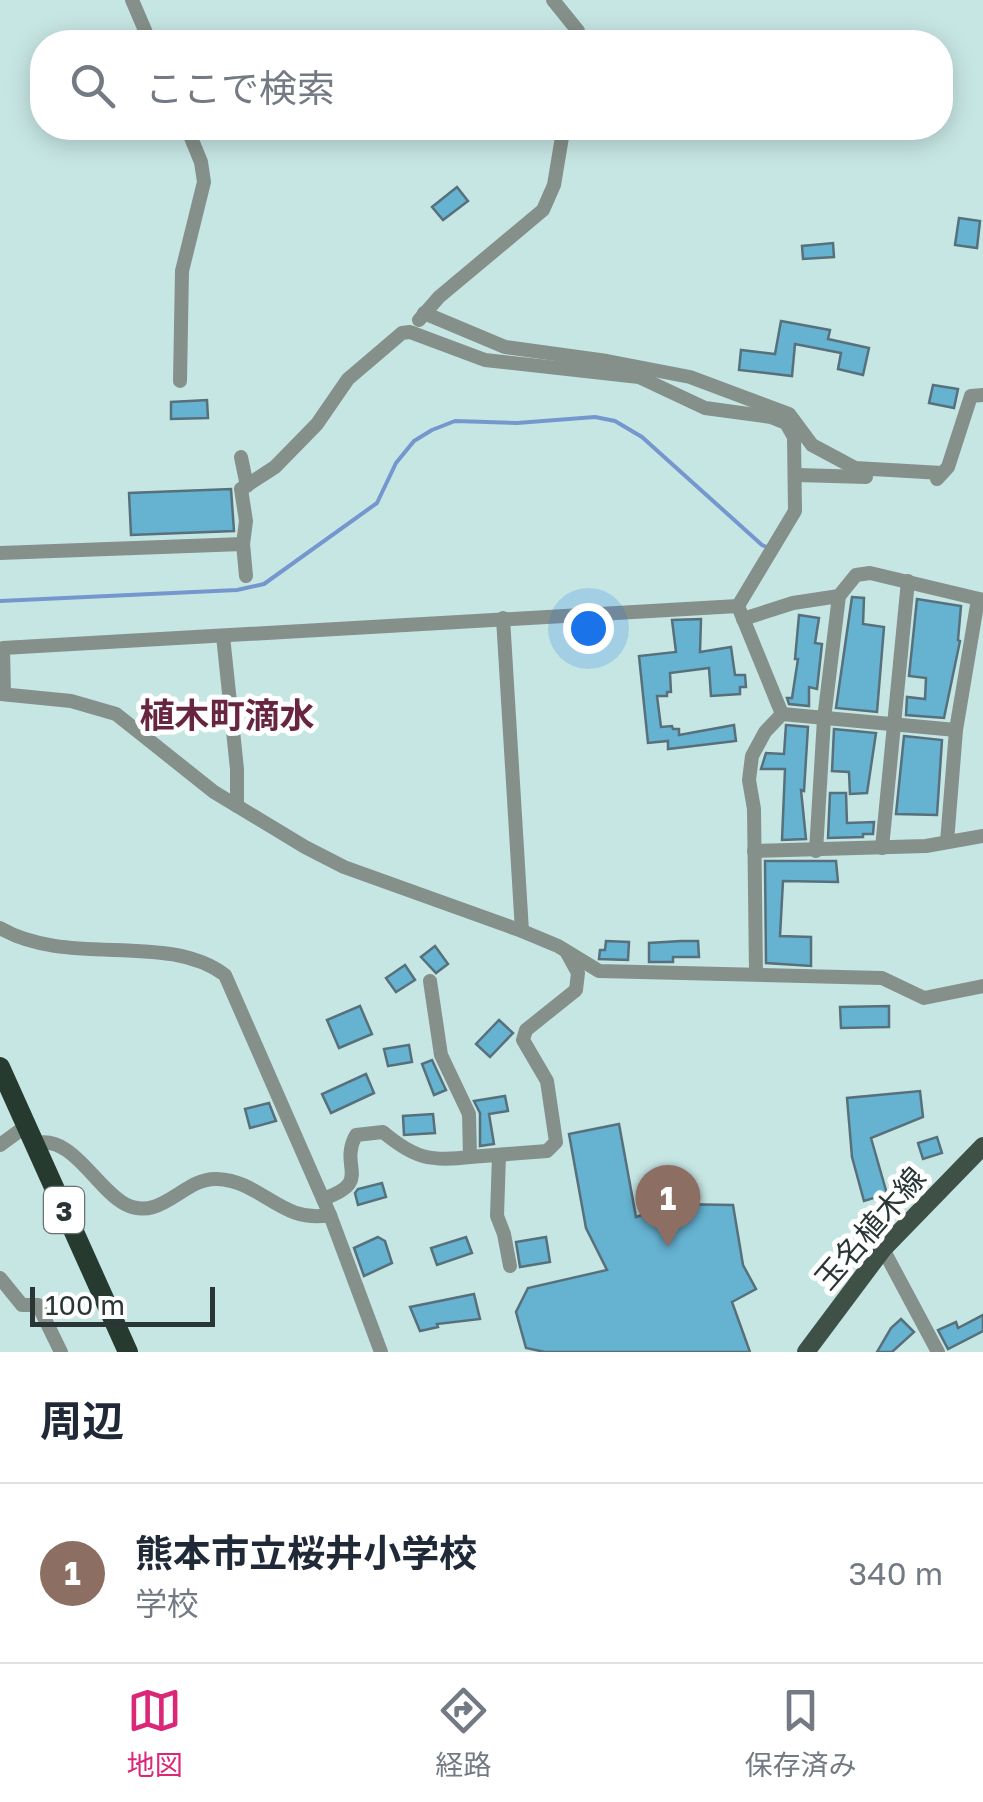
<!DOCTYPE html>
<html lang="ja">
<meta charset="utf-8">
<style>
body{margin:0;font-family:"Golos Text","Noto Sans JP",sans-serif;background:#f6f6f7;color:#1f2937}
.scale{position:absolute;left:30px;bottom:25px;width:185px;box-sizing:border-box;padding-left:10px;border:5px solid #293635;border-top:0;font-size:28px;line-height:35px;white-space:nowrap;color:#293635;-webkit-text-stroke:8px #fff;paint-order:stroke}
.you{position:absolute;left:588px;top:628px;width:35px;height:35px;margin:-25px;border:8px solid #fff;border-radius:50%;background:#1a73e8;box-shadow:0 0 0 15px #1a73e833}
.badge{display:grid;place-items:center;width:65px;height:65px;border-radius:50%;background:#db2777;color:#fff;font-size:32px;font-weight:700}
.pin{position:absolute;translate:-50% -82px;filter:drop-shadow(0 2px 5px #0008)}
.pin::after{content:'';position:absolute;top:52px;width:35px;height:30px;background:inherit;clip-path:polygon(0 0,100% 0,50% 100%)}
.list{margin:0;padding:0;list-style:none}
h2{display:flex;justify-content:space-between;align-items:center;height:130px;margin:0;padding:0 40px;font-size:42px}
h2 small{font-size:32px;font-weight:400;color:#747a83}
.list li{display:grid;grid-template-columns:65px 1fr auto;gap:30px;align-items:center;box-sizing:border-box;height:180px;padding:0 40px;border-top:2px solid #e0e1e3}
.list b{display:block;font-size:38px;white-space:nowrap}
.list p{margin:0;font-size:32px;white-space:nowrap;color:#747a83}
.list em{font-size:32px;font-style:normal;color:#747a83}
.icon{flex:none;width:55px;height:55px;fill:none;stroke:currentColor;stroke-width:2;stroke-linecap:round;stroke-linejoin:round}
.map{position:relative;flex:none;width:983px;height:1352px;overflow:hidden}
.search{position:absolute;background:#fff;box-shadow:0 5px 25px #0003;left:30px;right:30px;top:30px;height:110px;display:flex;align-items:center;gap:25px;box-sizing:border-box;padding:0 35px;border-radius:40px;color:#747a83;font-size:38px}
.sheet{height:310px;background:#fff}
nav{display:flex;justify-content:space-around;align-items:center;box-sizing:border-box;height:140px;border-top:2px solid #e0e1e3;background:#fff;font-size:28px;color:#747a83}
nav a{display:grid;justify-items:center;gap:5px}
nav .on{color:#db2777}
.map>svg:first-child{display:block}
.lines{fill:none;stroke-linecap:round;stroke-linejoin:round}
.stream{stroke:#7597cd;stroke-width:4}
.building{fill:#65b2d1;stroke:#57707b;stroke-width:2.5}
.minor{stroke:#86908a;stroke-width:14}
.major{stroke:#3f5046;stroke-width:18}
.highway{stroke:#263a2f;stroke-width:20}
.labels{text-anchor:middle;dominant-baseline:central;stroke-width:10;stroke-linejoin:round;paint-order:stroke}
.shield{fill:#fff;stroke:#697272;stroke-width:2.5}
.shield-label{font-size:28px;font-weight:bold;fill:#293635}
.street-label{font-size:30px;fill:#293635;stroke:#fff}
.quarter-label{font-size:35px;font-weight:bold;fill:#67253f;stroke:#fff}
</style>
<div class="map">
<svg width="983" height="1352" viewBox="0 0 983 1352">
<rect width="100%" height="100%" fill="#c6e6e4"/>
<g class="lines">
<polyline class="stream" points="0,601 237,590 264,584 377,503 396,463 414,441 432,430 455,421 517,423 595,417 615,421 642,437 762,545 769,548"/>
</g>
<g class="building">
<polygon points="457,187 468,201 443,220 432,207"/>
<polygon points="959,218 980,221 977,248 955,245"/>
<polygon points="833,243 834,257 803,259 802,246"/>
<polygon points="781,321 830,330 828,339 869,348 863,375 838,369 841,353 795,344 792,376 739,370 741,350 775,354"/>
<polygon points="933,385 958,389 954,408 929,403"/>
<polygon points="207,400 208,418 171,419 171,402"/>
<polygon points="231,489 234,531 131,535 129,493"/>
<polygon points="852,597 864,598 863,624 884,627 877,712 836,708"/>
<polygon points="917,599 961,606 958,640 960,641 944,718 906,715 907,697 925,699 926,678 909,676"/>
<polygon points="799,615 819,618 815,643 822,644 817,689 809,687 809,706 789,704 787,698 792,698 798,659 795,659"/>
<polygon points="701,619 700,652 731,647 735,675 745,675 746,687 740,687 740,694 711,696 709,668 670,673 671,692 667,692 667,696 657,696 661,727 672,726 673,729 679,729 679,735 734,725 736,741 668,749 668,741 648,743 639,656 676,652 672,620"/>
<polygon points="786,725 808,727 804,791 801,790 806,839 782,840 785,769 761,769 766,753 784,754"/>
<polygon points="834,729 876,733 867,793 850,794 849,772 832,771"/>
<polygon points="904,736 942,740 937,815 896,814"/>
<polygon points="830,793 846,793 847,823 874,822 873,834 863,834 863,837 828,838"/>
<polygon points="765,861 836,861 838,882 783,881 780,936 811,937 811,966 766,963"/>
<polygon points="606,941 629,942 628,960 599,959 600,950 605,950"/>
<polygon points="681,941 698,941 699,957 673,957 673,962 649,962 649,943"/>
<polygon points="435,946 448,964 436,973 421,957"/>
<polygon points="405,965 415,980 396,992 386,978"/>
<polygon points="360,1006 372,1034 339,1048 327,1020"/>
<polygon points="889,1006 889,1027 841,1028 840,1007"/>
<polygon points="499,1020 513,1033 490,1057 476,1044"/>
<polygon points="409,1045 412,1062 388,1066 384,1049"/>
<polygon points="432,1060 446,1090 434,1095 422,1064"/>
<polygon points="366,1074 374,1093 331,1113 322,1094"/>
<polygon points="920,1091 923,1117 871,1138 887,1194 864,1201 852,1157 847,1098"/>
<polygon points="505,1096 508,1111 489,1114 494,1144 480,1146 480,1113 474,1101"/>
<polygon points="269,1103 276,1121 250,1128 245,1109"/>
<polygon points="433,1114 435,1133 404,1135 403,1116"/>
<polygon points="619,1124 636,1217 674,1204 733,1205 743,1265 756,1289 732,1302 750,1352 545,1352 526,1348 516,1312 528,1288 607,1270 586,1228 569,1134"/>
<polygon points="937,1137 942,1153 923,1159 918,1143"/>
<polygon points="382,1183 386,1197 358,1205 355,1193 358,1189"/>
<polygon points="378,1237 385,1241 392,1263 364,1276 354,1248"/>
<polygon points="466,1237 472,1253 437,1265 431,1248"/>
<polygon points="546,1237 550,1262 520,1267 516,1242"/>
<polygon points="474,1294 480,1319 437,1324 438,1327 420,1331 410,1307"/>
<polygon points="983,1315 983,1331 948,1349 938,1330 956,1322 958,1328"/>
<polygon points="901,1319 914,1332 892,1352 877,1352 891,1328"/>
</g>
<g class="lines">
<g class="minor">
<polyline points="132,0 150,42"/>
<polyline points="553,0 578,31 580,42"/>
<polyline points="424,313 505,347 607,361 690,377 789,414 812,445 855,468 942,473"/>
<polyline points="419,320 439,297 543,210 554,185 562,137 571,128"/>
<polyline points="180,381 182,271 204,182 201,162 187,128"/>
<polyline points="241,457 247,486"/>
<polyline points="797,475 866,477"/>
<polyline points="937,479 948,467 971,396 983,395"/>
<polyline points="243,544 246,576"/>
<polyline points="0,553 243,544 246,521 241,489 275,467 317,424 348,379 402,333 410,332 485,360 639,377 705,408 771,417 786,423 794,437 795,511 738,606"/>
<polyline points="738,606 782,714 765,732 752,756 749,780 754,809 756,974"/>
<polyline points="503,618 522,931"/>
<polyline points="743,619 793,603 839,596 856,575 870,573 983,600"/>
<polyline points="223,636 237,769 237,806"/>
<polyline points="0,694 71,701 116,714 214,792 305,847 344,867 522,931 558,946 599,971 882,978 924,998 983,986"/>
<polyline points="4,694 3,648 738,606"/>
<polyline points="782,714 956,730"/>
<polyline points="947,842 956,730 978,599"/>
<polyline points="882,848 908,581"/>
<polyline points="754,851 926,846 983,836"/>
<polyline points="816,851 824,719 839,596"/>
<path d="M0 928C69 968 166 931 225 975L330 1215 381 1352"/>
<path d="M34 1144C71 1132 96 1189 125 1204 161 1223 184 1177 217 1179 263 1181 280 1224 330 1215"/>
<polyline points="0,1145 26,1126"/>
<polyline points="499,1155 497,1216 504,1234 510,1266"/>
<polyline points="470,1157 547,1151 556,1142 547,1081 523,1040 526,1030 576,990 578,973 567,953"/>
<path d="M323 1199C374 1181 338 1168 356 1135L383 1132C414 1158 430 1162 470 1157L469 1114 441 1055 430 981"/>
<polyline points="883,1249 938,1352"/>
<polyline points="0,1278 22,1305 38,1305 61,1352"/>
</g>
<polyline class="major" points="806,1352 883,1249 983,1146"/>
<polyline class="highway" points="0,1067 128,1352"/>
</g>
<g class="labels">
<rect class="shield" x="44" y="1187" width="40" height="46" rx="8"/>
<g class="shield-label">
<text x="64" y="1210">3</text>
</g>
<g class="street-label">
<text transform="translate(870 1228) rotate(-49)">玉名植木線</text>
</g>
<g class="quarter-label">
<text x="227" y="715">植木町滴水</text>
</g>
</g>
</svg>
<div class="scale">100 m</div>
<div class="you"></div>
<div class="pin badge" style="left:668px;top:1247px;background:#8d6e63">1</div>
<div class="search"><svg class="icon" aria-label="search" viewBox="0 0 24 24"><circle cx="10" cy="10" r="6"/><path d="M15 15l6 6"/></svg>ここで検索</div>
</div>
<section class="sheet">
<h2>周辺<small></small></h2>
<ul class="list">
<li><span class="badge" style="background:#8d6e63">1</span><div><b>熊本市立桜井小学校</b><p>学校</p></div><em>340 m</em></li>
</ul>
</section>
<nav>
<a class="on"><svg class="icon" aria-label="map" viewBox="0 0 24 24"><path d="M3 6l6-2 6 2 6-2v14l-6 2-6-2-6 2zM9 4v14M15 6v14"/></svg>地図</a>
<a><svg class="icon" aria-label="directions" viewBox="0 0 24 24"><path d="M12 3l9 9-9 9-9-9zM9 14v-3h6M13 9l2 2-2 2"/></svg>経路</a>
<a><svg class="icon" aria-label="saved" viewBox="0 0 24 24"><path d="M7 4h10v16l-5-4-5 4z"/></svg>保存済み</a>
</nav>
